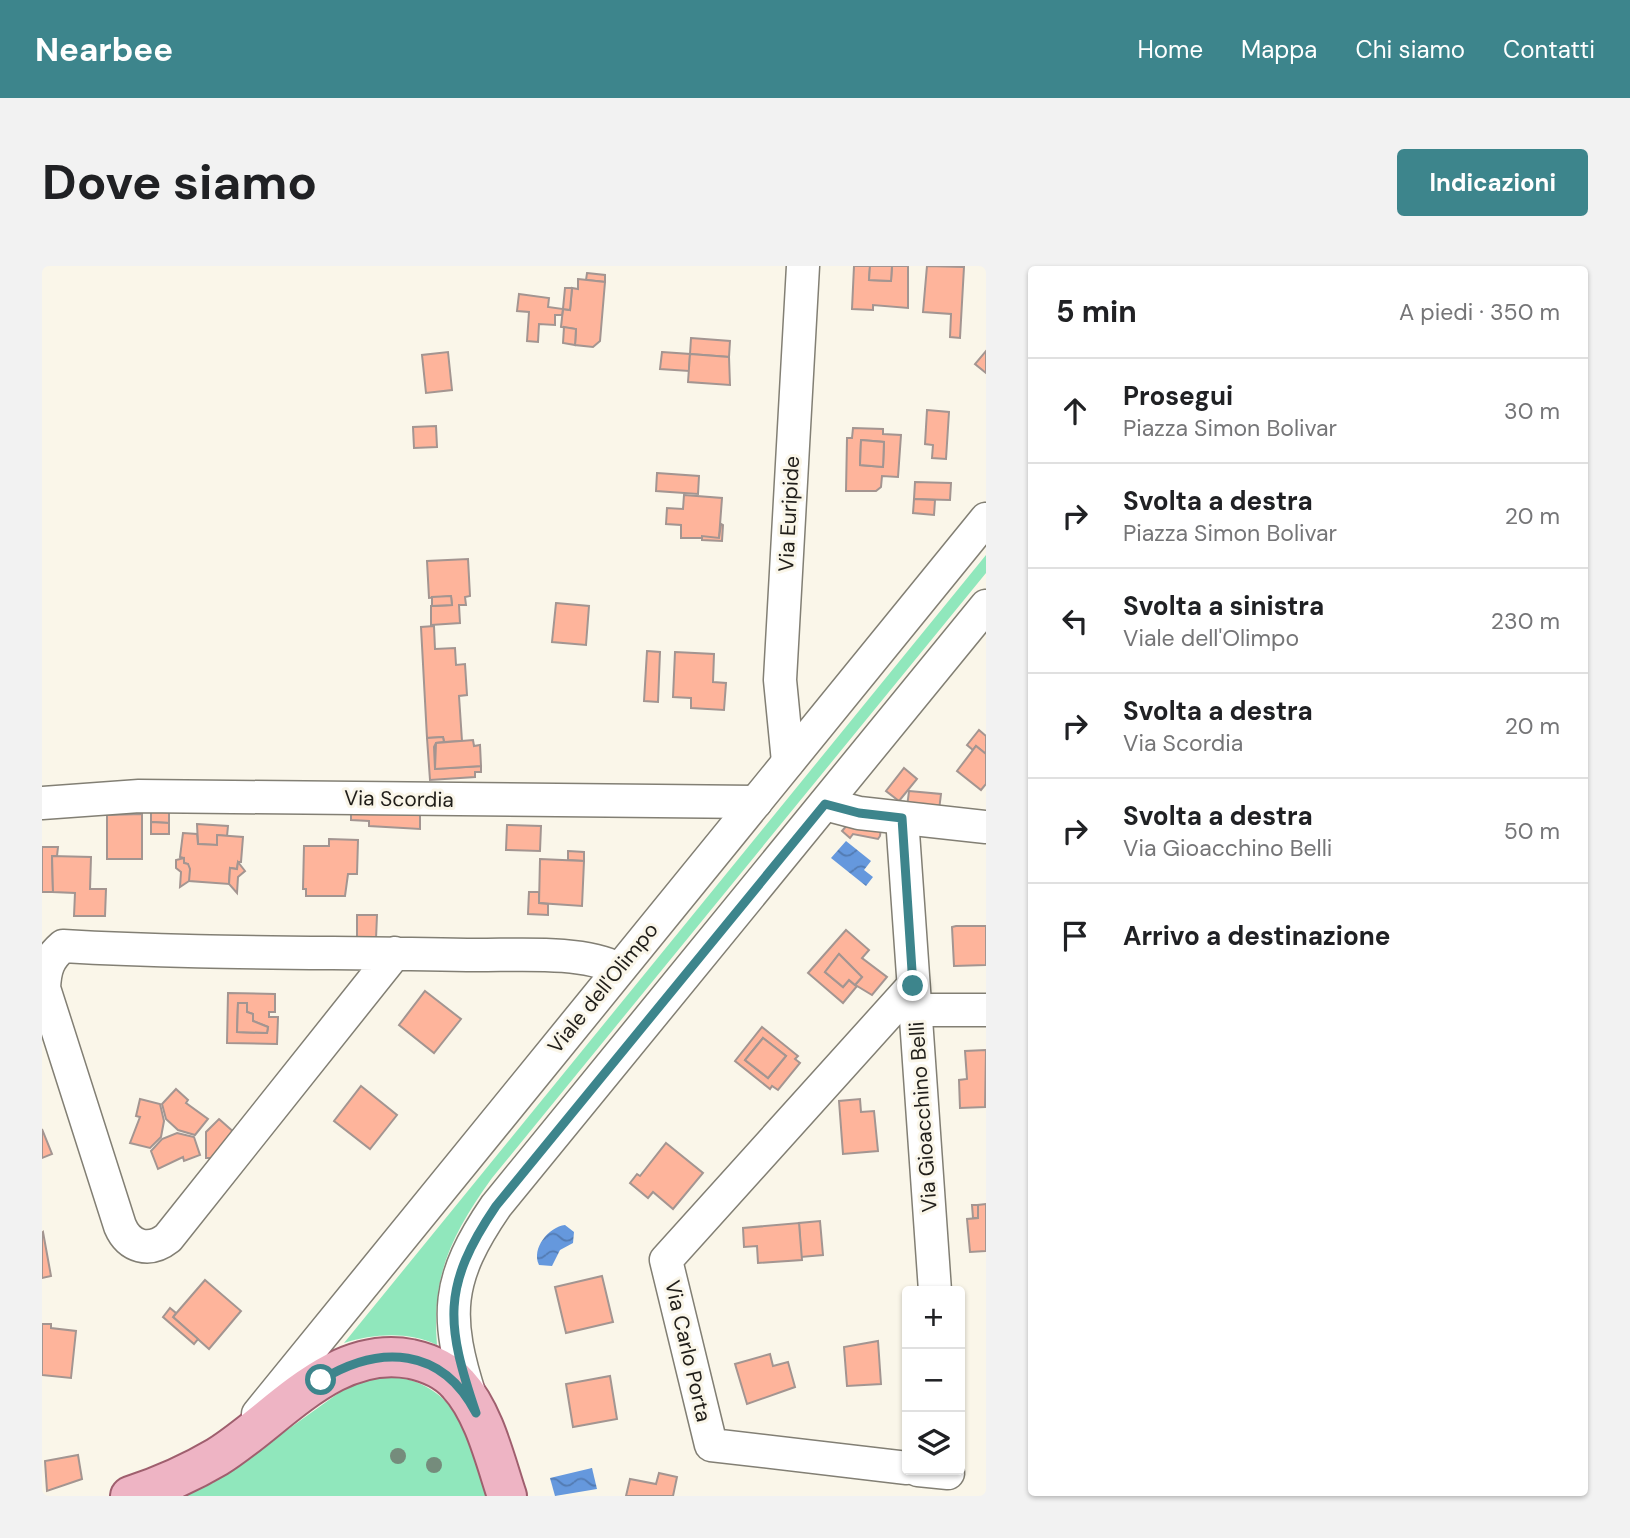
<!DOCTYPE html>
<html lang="it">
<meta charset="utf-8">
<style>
body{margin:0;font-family:"DM Sans",sans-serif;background:#f2f2f2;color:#202124}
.controls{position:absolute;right:21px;bottom:21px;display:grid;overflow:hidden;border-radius:7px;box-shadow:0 2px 5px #0004}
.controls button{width:63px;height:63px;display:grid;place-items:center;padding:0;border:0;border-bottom:2px solid #e0e0e0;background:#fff;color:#202124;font:35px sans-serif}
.stop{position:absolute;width:21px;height:21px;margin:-16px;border:5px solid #3d858c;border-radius:50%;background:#fff}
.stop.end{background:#3d858c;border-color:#fff;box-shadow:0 2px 7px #0008}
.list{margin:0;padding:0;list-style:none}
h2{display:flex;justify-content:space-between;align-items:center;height:91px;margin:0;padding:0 28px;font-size:30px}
h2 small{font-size:23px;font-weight:400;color:#757577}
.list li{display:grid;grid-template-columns:46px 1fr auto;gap:21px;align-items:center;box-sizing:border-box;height:105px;padding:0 28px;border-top:2px solid #e0e0e0}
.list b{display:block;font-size:26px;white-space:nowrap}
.list p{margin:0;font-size:23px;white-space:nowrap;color:#757577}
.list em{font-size:23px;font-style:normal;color:#757577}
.icon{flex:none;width:38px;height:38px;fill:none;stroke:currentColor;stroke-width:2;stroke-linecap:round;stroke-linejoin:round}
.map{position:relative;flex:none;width:944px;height:1230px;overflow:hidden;border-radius:7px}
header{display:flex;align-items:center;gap:42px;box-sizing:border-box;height:98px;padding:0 35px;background:#3d858c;color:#fff}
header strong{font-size:33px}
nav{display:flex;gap:38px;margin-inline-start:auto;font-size:24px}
.intro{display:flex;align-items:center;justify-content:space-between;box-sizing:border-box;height:168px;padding:0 42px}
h1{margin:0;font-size:49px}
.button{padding:18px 32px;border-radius:7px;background:#3d858c;color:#fff;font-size:24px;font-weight:700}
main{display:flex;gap:42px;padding:0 42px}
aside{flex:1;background:#fff;border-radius:7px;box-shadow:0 2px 5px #0004}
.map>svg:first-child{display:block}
.green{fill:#90e7bc}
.water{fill:url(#water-waves)}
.building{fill:#feb49b;stroke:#a39591;stroke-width:2;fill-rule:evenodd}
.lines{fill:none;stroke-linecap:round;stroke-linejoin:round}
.minor-casing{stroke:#827f74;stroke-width:35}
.major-casing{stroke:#9f5f6e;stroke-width:42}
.minor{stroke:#fff;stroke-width:32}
.major{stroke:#eeb4c4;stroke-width:38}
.tree{fill:#758c7c}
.route{stroke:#3d858c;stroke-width:9}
.labels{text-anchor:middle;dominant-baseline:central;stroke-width:6;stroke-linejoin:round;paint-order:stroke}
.street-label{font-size:21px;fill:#201e1a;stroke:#faf6e9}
</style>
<header>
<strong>Nearbee</strong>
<nav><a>Home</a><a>Mappa</a><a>Chi siamo</a><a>Contatti</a></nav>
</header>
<div class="intro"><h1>Dove siamo</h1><a class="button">Indicazioni</a></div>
<main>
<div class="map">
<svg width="944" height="1230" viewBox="0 0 944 1230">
<defs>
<pattern id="water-waves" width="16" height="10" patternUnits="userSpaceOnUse" patternTransform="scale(1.75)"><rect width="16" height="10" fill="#6598dd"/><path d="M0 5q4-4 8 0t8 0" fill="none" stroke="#537bb2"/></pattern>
</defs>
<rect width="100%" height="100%" fill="#faf6e9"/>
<g class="green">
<path d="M944 289V307L450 912C410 968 389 1009 395 1079 366 1065 331 1068 302 1077Z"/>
<path d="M352 1110C420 1122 426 1174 447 1230H142L171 1217 305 1121 320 1113Z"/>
</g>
<g class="water">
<polygon points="804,575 829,595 822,604 831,611 824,620 789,592"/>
<path d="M523 959 532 966 531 977 518 984 510 1000 497 999C489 982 507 961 523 959Z"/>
<polygon points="550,1202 555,1223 513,1230 508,1212"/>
</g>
<g class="building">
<polygon points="812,0 828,0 827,14 849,15 850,0 866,0 866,42 831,39 831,44 810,43"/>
<polygon points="828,0 850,0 849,15 827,14"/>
<polygon points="885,0 922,1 918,72 908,71 909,48 881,46"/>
<polygon points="545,7 563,9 563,16 544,14"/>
<polygon points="536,13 563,16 558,75 551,81 533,79 534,63 519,61 521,43 528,44 530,22 536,23"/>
<polygon points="523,22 530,22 528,44 521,43"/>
<polygon points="477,28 507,32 506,41 521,43 520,49 513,49 513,59 497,58 496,76 485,75 487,46 475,45"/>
<polygon points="522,61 534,63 533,79 521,77"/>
<polygon points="649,72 688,75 687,91 648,88"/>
<polygon points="944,85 944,107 933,98"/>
<polygon points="406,86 410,124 384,127 380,89"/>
<polygon points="620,86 648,88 647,105 618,103"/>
<polygon points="648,88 687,91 688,119 646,116"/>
<polygon points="885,144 907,146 904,193 890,192 891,179 883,178"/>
<polygon points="394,160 395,181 372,182 371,161"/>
<path d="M811 162 841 163V168L859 169 856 211 840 210 839 221 834 225H804L805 172H810ZM819 174 842 176 841 201 818 199Z"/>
<polygon points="819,174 842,176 841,201 818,199"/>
<polygon points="615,207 657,210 656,228 614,225"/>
<polygon points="873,216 909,217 908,234 872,233"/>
<polygon points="642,229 680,232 677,272 639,272 639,259 624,258 625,242 641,243"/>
<polygon points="872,233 893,234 892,249 871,247"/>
<polygon points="679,258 681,259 680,275 660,274 660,270 677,272"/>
<polygon points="426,293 428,330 423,331 424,339 417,339 418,357 389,359 389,340 410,339 409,330 387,332 385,295"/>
<polygon points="409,330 410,339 390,340 390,331"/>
<polygon points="514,337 547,340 544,379 510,376"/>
<polygon points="392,360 393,383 413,382 414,399 423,398 425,429 417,430 420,475 402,476 401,471 385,472 379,361"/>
<polygon points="605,385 618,386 616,436 602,435"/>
<polygon points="633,386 672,388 671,416 684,417 682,444 649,442 649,432 631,431"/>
<polygon points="937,464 944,470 944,488 934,480 931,484 925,479"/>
<polygon points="401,471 402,476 394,477 392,481 393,503 439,500 439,506 433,506 433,511 388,514 385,472"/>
<polygon points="431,474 432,480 438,479 439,500 393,503 394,477"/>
<polygon points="934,480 944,488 944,518 939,524 915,505"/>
<polygon points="862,502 875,513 857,535 844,525"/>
<polygon points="867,525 899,528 897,544 865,541"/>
<polygon points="109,541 127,541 127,557 109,556"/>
<polygon points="309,541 378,543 378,563 327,560 327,555 309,554"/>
<polygon points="100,548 100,593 65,593 65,549"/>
<polygon points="109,556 127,557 127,568 109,568"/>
<polygon points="155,558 186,560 185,570 175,569 175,579 156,578"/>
<polygon points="806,558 839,562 838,570 836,573 811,568 808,572 800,565"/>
<polygon points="465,559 499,560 498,585 464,584"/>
<polygon points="141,567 155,568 156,578 175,579 175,569 201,571 199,596 196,596 195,603 188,602 187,618 147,615 146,598 142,597 142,592 138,591"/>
<polygon points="287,573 316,574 315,608 306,608 303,630 264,630 264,623 261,623 262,580 287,580"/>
<polygon points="0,581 16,581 15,590 10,590 11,626 0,626"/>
<polygon points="526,585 542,586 542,595 526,594"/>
<polygon points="10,590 49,591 48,623 64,623 63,650 32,650 33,627 11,626"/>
<polygon points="142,592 142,597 146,598 148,603 147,615 138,621 139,606 134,602 134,594"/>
<polygon points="498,593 542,595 540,640 497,637"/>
<polygon points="196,596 203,605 196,611 195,627 187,618 188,602 195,603"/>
<polygon points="487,626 497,626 497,637 506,638 506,649 486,648"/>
<polygon points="315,649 335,649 334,673 315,672"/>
<polygon points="914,660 944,660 944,699 912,700 910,661"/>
<path d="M804 664 827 684 820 692 845 711 830 729 815 720 801 737 766 707ZM797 688 820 711 813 719 807 714 801 721 783 706Z"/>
<polygon points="797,688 820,711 813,719 807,714 801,721 783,706"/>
<polygon points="383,725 419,753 392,787 357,759"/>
<path d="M186 727 233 728V746H227V751H236L235 778 185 777ZM196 737H205V746L211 748V755L226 761 225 767 195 766Z"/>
<polygon points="196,737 205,737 205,746 211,748 211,755 226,761 225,767 195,766"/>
<path d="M720 761 756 790 753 793 758 797 736 824 730 820 728 823 693 795ZM721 772 744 790 726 812 703 794Z"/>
<polygon points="721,772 744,790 726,812 703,794"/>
<polygon points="944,784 943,841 918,842 917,814 925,813 923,785"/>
<polygon points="319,820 355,849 328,883 292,855"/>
<polygon points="134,823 146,834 144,837 166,853 153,869 136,864 124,853 120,838"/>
<polygon points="98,833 118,838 122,855 119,871 108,882 88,877 98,851 94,850"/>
<polygon points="818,833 819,846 832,845 836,885 801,888 797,835"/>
<polygon points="177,853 194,868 172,892 164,892 164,866"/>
<polygon points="0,863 10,888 0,892"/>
<polygon points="135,867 152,871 158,889 142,895 141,891 116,903 109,885 120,873"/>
<polygon points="624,877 661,907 631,943 611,926 606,932 588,917 595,908 598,910"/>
<polygon points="944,938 944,985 928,986 925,953 936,952 936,939"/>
<polygon points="930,939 936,939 936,952 931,952"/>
<polygon points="778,955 781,989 759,991 757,957"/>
<polygon points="757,957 760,994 716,997 715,980 702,981 701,962"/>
<polygon points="1,966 9,1010 0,1012 0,967"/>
<polygon points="560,1010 571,1056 524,1067 513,1021"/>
<polygon points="163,1014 199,1045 167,1083 131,1051"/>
<polygon points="128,1042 134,1047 131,1051 156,1073 152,1078 121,1051"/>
<polygon points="0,1058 9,1058 9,1062 34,1065 29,1112 0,1109"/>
<polygon points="836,1075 839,1118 805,1120 802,1081"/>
<polygon points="728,1088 731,1100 746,1096 753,1121 705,1138 693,1098"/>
<polygon points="568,1110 575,1153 531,1161 524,1118"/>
<polygon points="36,1189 40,1213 5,1225 3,1195"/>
<polygon points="617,1207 635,1211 631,1230 584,1230 588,1213 614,1218"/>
</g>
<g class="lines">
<defs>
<g id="minor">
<polyline points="746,496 738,414 761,0"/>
<polyline points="0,537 97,530 714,536"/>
<polyline points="783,538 817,547 944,561"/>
<polyline points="860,552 893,1025"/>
<path d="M353 687 126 972C107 987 87 981 78 960L2 722C3 703 6 693 21 680 156 688 290 686 425 689 470 690 537 683 577 703"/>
<polyline points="873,744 944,744"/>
<path d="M429 1133C402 1050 404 1013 454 940L944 340"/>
<polyline points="216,1148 944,253"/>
<polyline points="865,1202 669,1179 624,994 871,720"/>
<polyline points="876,1204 906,1207"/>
</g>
<path id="major" d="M88 1230C118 1220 148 1207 175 1191 235 1154 291 1078 369 1093 387 1097 404 1104 416 1118 442 1146 453 1194 465 1230"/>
</defs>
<use href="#minor" class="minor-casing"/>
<use href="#major" class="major-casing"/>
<use href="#minor" class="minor"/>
<use href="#major" class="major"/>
</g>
<g class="tree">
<circle cx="356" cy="1190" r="8"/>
<circle cx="392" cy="1199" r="8"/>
</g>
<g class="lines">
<path class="route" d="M279 1114C338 1078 400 1081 434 1147 404 1058 399 1021 454 940L783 538 817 547 860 552 871 720"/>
</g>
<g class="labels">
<g class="street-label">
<text transform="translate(747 248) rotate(-87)">Via Euripide</text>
<text transform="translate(357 533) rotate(1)">Via Scordia</text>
<text transform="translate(561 722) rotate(-51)">Viale dell'Olimpo</text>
<text transform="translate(881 851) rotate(-94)">Via Gioacchino Belli</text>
<text transform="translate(646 1085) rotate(77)">Via Carlo Porta</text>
</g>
</g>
</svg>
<div class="controls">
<button>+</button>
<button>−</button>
<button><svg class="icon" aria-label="layers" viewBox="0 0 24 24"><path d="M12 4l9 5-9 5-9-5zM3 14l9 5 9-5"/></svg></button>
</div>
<div class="stop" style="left:279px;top:1114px"></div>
<div class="stop end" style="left:871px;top:720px"></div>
</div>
<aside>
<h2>5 min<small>A piedi · 350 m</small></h2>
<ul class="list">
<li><svg class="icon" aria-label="ahead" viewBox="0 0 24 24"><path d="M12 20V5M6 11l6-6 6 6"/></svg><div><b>Prosegui</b><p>Piazza Simon Bolivar</p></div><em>30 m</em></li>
<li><svg class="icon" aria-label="right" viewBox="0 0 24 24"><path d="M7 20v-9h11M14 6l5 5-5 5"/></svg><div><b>Svolta a destra</b><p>Piazza Simon Bolivar</p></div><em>20 m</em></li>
<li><svg class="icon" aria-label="left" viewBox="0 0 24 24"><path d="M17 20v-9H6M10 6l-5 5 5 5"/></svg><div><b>Svolta a sinistra</b><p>Viale dell'Olimpo</p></div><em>230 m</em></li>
<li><svg class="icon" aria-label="right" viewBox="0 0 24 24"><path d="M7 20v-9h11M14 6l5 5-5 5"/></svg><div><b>Svolta a destra</b><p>Via Scordia</p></div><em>20 m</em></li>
<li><svg class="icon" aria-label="right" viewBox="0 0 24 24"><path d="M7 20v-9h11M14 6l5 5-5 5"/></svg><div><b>Svolta a destra</b><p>Via Gioacchino Belli</p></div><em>50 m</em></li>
<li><svg class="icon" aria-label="arrive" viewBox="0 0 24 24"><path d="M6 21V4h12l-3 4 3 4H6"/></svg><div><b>Arrivo a destinazione</b></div></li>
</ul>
</aside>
</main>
